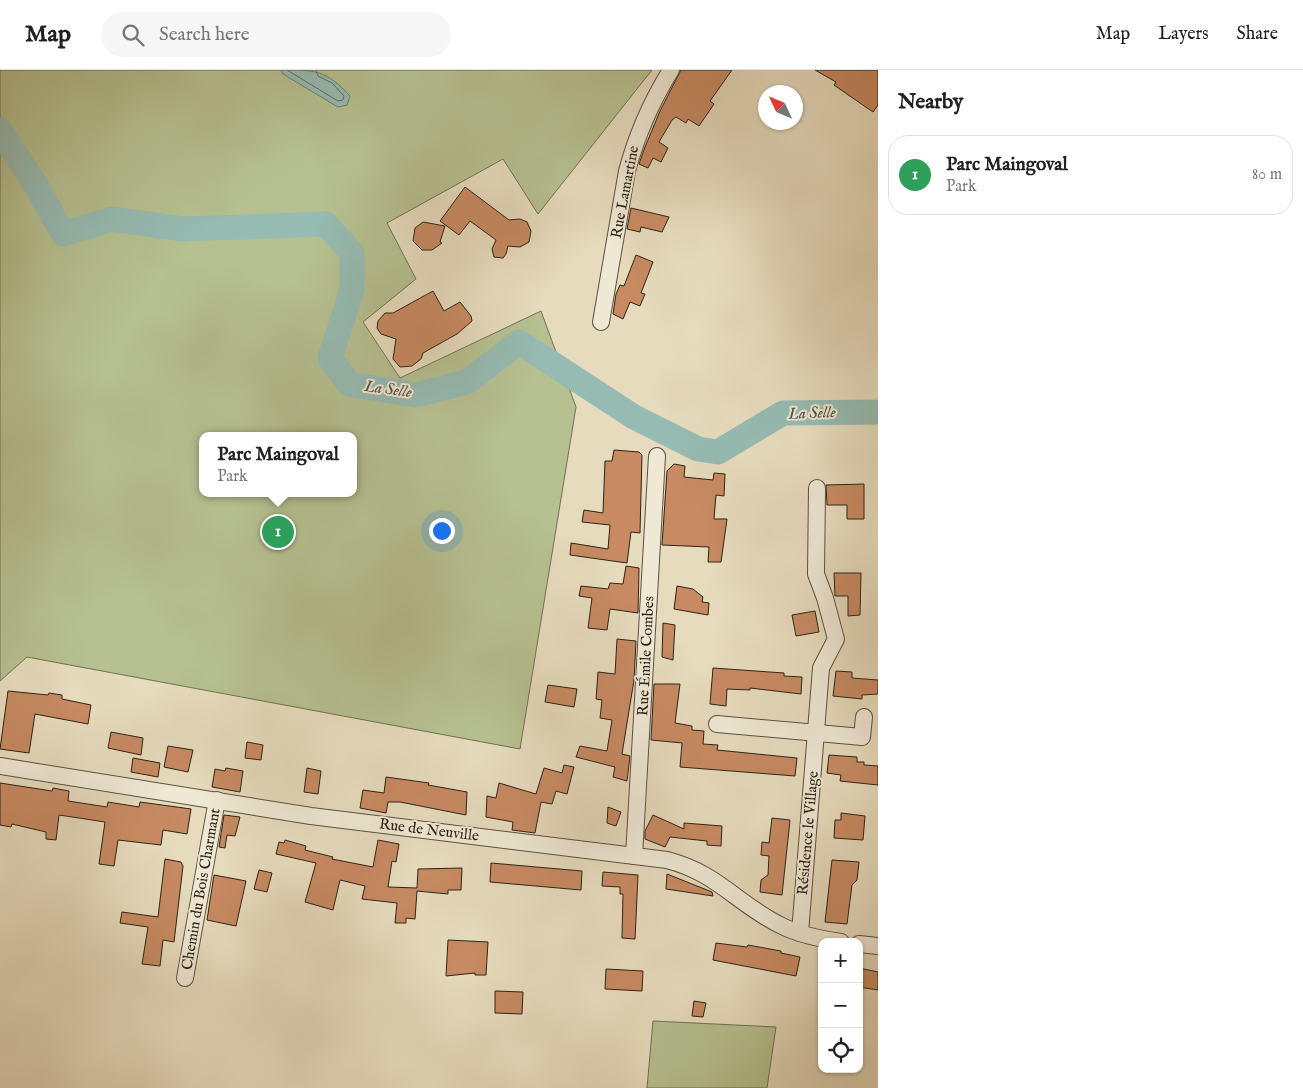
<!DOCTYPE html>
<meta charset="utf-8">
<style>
body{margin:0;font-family:"IM FELL English",serif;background:#f6f6f6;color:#222}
.controls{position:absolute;right:15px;bottom:15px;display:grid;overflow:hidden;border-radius:10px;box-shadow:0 1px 4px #0004}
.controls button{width:45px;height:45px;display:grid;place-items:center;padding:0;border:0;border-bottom:1px solid #e0e0e0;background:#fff;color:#222;font:25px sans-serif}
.compass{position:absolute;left:758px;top:15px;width:45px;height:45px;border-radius:50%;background:#fff;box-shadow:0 1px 4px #0004;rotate:314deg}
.you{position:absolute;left:441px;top:460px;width:18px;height:18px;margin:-12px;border:4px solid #fff;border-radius:50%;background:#1a73e8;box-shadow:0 0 0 8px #1a73e833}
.badge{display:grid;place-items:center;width:32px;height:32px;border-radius:50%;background:#8f2418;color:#fff;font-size:16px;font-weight:700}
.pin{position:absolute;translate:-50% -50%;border:2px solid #fff;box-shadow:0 1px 5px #0006}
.popup{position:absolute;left:199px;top:362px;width:158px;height:65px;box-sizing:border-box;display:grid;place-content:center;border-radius:10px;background:#fff;filter:drop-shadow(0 1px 4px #0005);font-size:16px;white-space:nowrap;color:#767676}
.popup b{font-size:19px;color:#222}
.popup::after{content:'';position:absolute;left:50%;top:100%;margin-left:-10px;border:10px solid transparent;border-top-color:#fff}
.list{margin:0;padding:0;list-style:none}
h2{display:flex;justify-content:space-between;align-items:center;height:65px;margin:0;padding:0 20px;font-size:21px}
h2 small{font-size:16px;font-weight:400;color:#767676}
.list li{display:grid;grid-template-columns:32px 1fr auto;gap:15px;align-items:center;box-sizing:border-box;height:80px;margin:0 10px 10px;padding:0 10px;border:1px solid #e0e0e0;border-radius:20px}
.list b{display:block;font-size:19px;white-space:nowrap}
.list p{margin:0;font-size:16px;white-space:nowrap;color:#767676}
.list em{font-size:16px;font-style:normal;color:#767676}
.icon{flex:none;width:28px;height:28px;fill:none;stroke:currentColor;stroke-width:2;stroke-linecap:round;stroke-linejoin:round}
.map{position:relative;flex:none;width:878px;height:1018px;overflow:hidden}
header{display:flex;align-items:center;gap:30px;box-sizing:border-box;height:70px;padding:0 25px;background:#fff;border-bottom:1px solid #e0e0e0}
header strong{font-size:24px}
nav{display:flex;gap:28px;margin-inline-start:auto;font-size:18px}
.search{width:350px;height:45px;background:#f6f6f6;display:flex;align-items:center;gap:12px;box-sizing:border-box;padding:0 18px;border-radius:28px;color:#767676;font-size:19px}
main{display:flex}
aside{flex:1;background:#fff}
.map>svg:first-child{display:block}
.green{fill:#b6c090;stroke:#727153;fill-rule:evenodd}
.water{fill:#96bbb2;stroke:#6c7e74}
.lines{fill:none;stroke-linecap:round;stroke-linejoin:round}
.shore{stroke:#626e64;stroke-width:1}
.river{stroke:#96bbb2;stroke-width:25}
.building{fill:#c78a62;stroke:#2e2216}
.street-casing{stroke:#5c5040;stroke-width:18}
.street{stroke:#efe8d4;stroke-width:16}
.labels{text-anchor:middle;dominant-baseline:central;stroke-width:4;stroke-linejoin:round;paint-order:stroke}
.street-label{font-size:15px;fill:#2e2216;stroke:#efe8d4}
.water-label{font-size:16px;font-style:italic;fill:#4d5045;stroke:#efe8d4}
</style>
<header>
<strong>Map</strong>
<div class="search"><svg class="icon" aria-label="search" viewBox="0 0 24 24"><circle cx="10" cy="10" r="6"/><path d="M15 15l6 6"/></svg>Search here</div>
<nav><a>Map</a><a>Layers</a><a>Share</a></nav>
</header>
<main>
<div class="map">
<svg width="878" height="1018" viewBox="0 0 878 1018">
<rect width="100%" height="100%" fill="#e6dbbd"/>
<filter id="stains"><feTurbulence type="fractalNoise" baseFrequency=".004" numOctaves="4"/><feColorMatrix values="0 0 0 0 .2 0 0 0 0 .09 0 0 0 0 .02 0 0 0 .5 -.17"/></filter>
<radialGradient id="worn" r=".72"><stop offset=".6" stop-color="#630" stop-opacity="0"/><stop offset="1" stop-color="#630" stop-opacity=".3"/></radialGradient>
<g class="green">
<path d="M0 0H652L538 144 503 89 387 153 416 209 363 252 400 308 541 241 576 337 520 679 27 587 0 611ZM203 366H353V423H203Z"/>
<polygon points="653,951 776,957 767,1018 647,1018"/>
</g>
<path class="water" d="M281 0C316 0 326 0 350 26L347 35 338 37 283 4Z"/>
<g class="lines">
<polyline class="shore" points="287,0 338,31 343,30 344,26 332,13 318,6 316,0"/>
<polyline class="river" points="0,60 37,117 63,164 112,149 183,159 326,154 352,183 352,220 330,288 349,314 415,325 467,312 519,272 634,347 698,379 718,382 783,343 878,342"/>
</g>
<g class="building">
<polygon points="681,0 732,0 710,31 714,34 699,56 688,49 686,53 676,47 672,50 659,72 668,78 661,92 653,88 648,98 639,94 645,77 660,41"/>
<polygon points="815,0 878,0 878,35 873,42 834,15 836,12"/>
<polygon points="465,117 509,150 520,149 527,152 531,161 529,172 520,177 508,176 506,184 503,188 494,187 492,179 496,170 470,151 459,165 440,151"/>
<polygon points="631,138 669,147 662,162 641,157 640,162 627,159"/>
<polygon points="423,152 445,156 440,172 442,173 432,180 422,180 413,171 415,158"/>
<polygon points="636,185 653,192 641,223 645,224 640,236 630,232 623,249 613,244 616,224 620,215 624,216"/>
<polygon points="433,221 444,241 460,232 471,246 472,251 457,264 423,283 421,289 412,296 400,297 393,289 396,269 381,264 377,258 378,251 385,243 393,243"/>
<polygon points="614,380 639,382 642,385 640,463 631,462 627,493 570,485 571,473 608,479 610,455 582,452 584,440 603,443 605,391 612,391"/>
<polygon points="674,394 685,396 684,407 713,410 714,403 725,404 724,426 716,425 714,449 727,449 721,492 708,492 709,477 662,475 667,401"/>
<polygon points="864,414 864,449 847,449 847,435 827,435 826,415"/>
<polygon points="626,496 639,498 638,543 610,539 607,560 588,558 592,528 579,526 581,516 608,519 610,513 623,514"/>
<polygon points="834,503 861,503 860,545 848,546 848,526 835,526"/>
<polygon points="677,516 693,519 703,527 702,532 709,533 708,545 674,539"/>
<polygon points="815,541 819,562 796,566 792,545"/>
<polygon points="663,553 675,555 673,590 662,587"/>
<polygon points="617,569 636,571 634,610 622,684 630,686 627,711 613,707 615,697 576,687 580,676 607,681 612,650 600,648 602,630 596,629 598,602 615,604"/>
<polygon points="713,598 784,603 784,606 802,607 801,624 750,618 750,620 727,619 726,636 710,634"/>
<polygon points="836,601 852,602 852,608 878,610 878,624 862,625 862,629 833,626"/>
<polygon points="654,614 680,614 675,653 692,656 692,660 704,661 703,674 718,675 717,680 797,688 795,706 680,697 682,673 651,670"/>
<polygon points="548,615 577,619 574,637 545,632"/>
<polygon points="8,621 48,625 49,623 62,625 62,629 91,635 88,654 35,644 29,683 0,679"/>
<polygon points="111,662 143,668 141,685 108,678"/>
<polygon points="247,672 263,675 261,690 245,688"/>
<polygon points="168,676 193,680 188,702 164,697"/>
<polygon points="829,685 857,687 857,692 864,692 864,695 878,696 878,715 840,711 841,705 827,703"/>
<polygon points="133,688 160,693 158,707 131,702"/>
<polygon points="564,695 574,697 567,724 556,721 552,734 541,732 535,763 512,760 513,752 486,747 487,726 496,728 499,713 536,724 544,698 562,703"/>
<polygon points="226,698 243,701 240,722 212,717 215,699 225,701"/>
<polygon points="307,698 321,701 318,724 304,722"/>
<polygon points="386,707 429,713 428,715 467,722 466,745 400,732 388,732 386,743 360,738 363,720 384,723"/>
<polygon points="0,713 52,721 53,718 69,721 68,731 107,737 108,732 139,737 140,732 191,739 187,764 163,760 161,775 118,770 114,796 99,794 105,752 59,745 56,770 46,769 46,762 12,754 11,757 0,755"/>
<polygon points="608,737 621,742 616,756 607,753"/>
<polygon points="841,743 865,746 863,770 834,768 835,750 841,750"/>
<polygon points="224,745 240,747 235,766 227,765 225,778 219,777"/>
<polygon points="653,745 684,759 684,753 722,756 721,776 707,775 707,771 670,767 665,777 645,769 645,761"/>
<polygon points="772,748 790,750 782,825 760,822 761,810 768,805 769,786 761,785 762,772 769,773"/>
<polygon points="285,770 306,776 305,780 333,787 332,789 373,797 378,770 399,774 396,792 392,791 388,817 417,818 418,799 462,798 461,820 448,820 448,824 417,821 415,849 406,848 406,853 395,853 397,833 362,829 365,816 340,810 333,840 305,832 316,793 276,784 279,772 284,773"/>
<polygon points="165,789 181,792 183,796 174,872 163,870 160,896 142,894 148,857 120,853 122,842 158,847"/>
<polygon points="832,790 859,792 857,810 852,815 847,854 825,852"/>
<polygon points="491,793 582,801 581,820 490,812"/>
<polygon points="259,800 272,803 267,822 254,819"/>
<polygon points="603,802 638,805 635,869 622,868 623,824 620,824 620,817 602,816"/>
<polygon points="667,804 712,822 713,826 666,819"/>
<polygon points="214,805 246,811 236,856 207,850"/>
<polygon points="448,870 488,872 486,905 475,905 475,903 446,906"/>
<polygon points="716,873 747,877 748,875 781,881 781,883 800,887 796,906 713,890"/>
<polygon points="859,898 878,902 878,920 859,917"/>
<polygon points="606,899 643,901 642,921 605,919"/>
<polygon points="495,921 523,922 522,944 495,943"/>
<polygon points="694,931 706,933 703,947 692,946"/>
</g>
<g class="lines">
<defs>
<g id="street">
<path d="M601 252 627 101C637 64 651 32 671 0"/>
<polyline points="717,654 862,667 864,647"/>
<path d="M0 696 311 746 667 790C718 803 738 835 782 856 800 865 821 869 841 872"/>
<polyline points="634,786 657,386"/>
<polyline points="800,863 821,598 836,569 825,528 816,504 817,418"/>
<polyline points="859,874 878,876"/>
<polyline points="185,908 217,730"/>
</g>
</defs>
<use href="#street" class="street-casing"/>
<use href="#street" class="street"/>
</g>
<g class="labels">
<g class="street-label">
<text transform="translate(625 122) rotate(-79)">Rue Lamartine</text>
<text transform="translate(646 586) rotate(-87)">Rue Émile Combes</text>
<text transform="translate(429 760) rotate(7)">Rue de Neuville</text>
<text transform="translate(808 763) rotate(-85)">Résidence le Village</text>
<text transform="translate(201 819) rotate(-80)">Chemin du Bois Charmant</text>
</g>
<g class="water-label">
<text transform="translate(388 320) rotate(8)">La Selle</text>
<text transform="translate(812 344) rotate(-2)">La Selle</text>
</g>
</g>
<rect width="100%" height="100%" filter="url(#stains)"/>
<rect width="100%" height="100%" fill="url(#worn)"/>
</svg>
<div class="controls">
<button>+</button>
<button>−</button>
<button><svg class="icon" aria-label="locate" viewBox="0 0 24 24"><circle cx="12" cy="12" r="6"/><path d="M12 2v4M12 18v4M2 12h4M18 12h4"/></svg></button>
</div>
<svg class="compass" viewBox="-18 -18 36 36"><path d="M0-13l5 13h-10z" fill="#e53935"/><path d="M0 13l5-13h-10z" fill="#767676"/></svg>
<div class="you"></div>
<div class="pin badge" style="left:278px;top:462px;background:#2e9e5b">1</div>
<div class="popup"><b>Parc Maingoval</b>Park</div>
</div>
<aside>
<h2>Nearby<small></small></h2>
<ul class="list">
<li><span class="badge" style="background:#2e9e5b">1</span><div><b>Parc Maingoval</b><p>Park</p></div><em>80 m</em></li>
</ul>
</aside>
</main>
